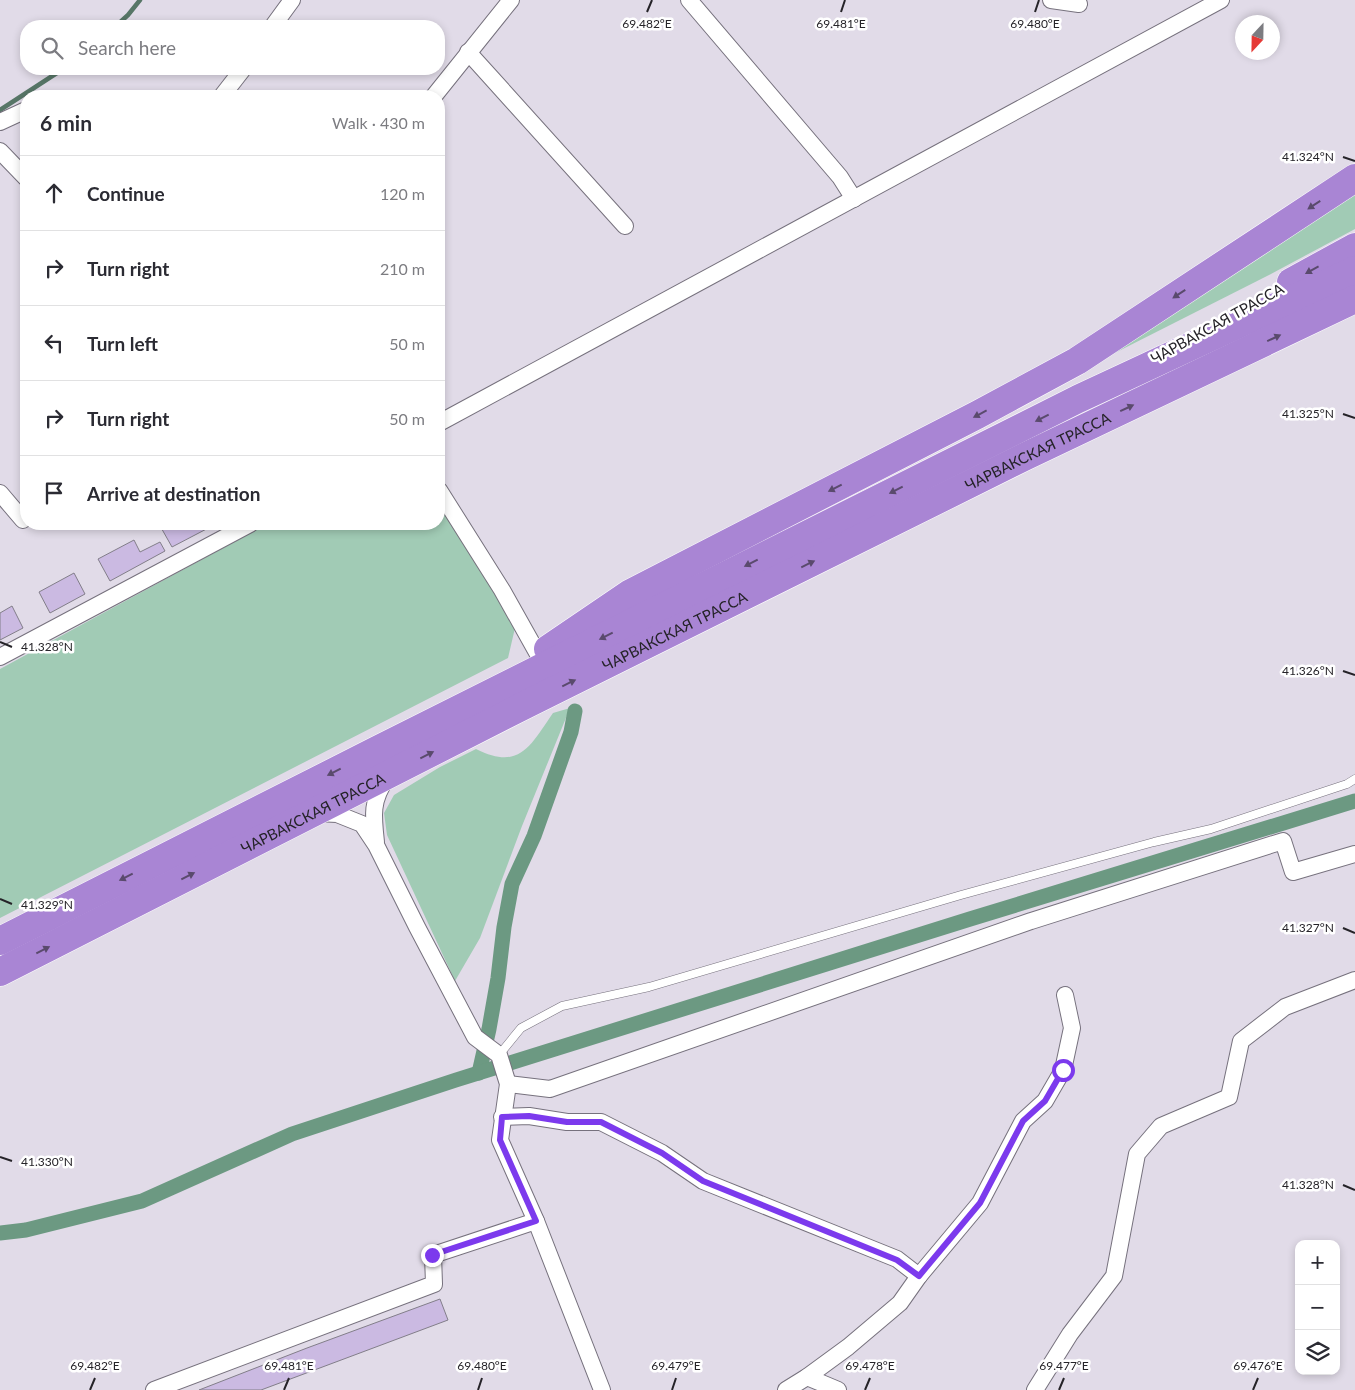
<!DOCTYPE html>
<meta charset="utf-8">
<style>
body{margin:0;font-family:Lato,sans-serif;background:#f7f7f7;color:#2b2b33}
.controls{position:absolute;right:15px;bottom:15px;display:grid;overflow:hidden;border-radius:10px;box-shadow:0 2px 8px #0003}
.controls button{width:45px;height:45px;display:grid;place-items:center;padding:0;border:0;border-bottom:1px solid #e1e1e2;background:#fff;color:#2b2b33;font:25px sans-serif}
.compass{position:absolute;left:1235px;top:15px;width:45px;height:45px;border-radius:50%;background:#fff;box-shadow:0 2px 8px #0003;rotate:202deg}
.stop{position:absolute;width:15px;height:15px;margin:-11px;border:4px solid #7c3aed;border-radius:50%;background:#fff}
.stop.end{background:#7c3aed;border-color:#fff;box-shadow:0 1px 5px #0008}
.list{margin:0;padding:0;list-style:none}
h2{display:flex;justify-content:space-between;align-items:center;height:65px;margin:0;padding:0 20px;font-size:21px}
h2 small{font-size:16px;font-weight:400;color:#7c7c81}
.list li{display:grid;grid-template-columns:32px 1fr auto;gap:15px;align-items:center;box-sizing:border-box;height:75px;padding:0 20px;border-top:1px solid #e1e1e2}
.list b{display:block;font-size:19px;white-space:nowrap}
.list em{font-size:16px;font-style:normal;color:#7c7c81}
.icon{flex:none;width:28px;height:28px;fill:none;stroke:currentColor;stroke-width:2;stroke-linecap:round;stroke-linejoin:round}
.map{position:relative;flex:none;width:1355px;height:1390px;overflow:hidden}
.search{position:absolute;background:#fff;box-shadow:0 2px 8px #0003;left:20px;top:20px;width:425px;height:55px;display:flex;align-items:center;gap:12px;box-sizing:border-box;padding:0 18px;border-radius:20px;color:#7c7c81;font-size:19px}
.panel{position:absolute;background:#fff;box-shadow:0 2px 8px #0003;left:20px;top:90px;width:425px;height:440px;border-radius:20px}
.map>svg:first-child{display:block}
.green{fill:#a1cbb5}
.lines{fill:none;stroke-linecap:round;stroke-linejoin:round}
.stream{stroke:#577667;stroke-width:4.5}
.canal{stroke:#6c9982;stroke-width:15}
.building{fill:#cbbae2;stroke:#827e89}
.lane-casing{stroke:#76717d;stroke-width:9}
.street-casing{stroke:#76717d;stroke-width:18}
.highway-casing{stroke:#fff;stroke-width:29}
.lane{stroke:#fff;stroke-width:8}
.street{stroke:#fff;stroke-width:16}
.highway{stroke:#a985d4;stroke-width:28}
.oneway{fill:#5a4a6d}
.route{stroke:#7c3aed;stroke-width:6}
.ticks{fill:none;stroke:#252328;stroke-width:2}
.labels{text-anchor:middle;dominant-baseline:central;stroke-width:5;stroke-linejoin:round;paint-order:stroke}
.street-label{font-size:15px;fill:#252328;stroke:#fff}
.ticks-label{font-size:12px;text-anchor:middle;fill:#252328;stroke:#fff;stroke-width:5;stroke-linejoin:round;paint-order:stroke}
</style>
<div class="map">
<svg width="1355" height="1390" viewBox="0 0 1355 1390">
<rect width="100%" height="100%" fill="#e1dbe8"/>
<g class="green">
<polygon points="1355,188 1355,229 1269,275 1093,364"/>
<polygon points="439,502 472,549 515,628 508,658 0,918 0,669 267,524 439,524"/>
<path d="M570 708 522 826 480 938 455 981 387 835 384 813 394 795 440 767 476 749C520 771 530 746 553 713Z"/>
</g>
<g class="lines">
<g class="stream">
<polyline points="116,26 128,15 140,0"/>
<polyline points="0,110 63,69"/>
</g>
<g class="canal">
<polyline points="479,1073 489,1029 498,978 504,927 512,884 534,836 571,732 575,711"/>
<polyline points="0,1233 26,1230 142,1201 292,1134 456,1080 970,919 1355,801"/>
</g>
</g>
<g class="building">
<polygon points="159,524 216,524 172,547"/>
<polygon points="134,540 140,552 160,542 165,551 110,581 98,559"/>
<polygon points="74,573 85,594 50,613 39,592"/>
<polygon points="12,606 23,628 0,640 0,613"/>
<polygon points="440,1299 448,1320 261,1390 199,1390 307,1348"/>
</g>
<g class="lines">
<defs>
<polyline id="lane" points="499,1055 521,1028 562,1006 649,987 961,895 1154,842 1211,829 1347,784 1355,779"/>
<g id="street">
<polyline points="689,0 840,177 854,199"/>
<polyline points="1051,0 1079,4"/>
<polyline points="273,26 292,0"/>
<polyline points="468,52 625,226"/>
<polyline points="222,96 243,69"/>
<polyline points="434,96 511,0"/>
<polyline points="0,122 26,110"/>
<polyline points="0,151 26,178"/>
<polyline points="439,423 1221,0"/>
<polyline points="439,490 502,590 539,656"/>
<polyline points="0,493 23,520"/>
<polyline points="0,657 250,524"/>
<polyline points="317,813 337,814 362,824 376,845 417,927 475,1037 499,1055 508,1084 500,1140 536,1221 602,1390"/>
<path d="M376 842C373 816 371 800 387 778"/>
<polyline points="508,1084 550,1089 1031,921 1283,841 1293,872 1355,854"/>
<polyline points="502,1117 529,1116 567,1122 601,1122 662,1153 703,1181 897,1259 919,1276"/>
<polyline points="807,1377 838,1390"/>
<polyline points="154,1390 434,1284 433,1255 536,1221"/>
<polyline points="786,1390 807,1377 848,1347 900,1303 919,1276 980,1203 1023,1121 1045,1101 1063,1070 1072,1028 1065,995"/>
<polyline points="1035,1390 1070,1334 1114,1276 1137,1154 1161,1126 1229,1097 1241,1041 1285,1007 1355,980"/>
</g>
<g id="highway">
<polyline points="1291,282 1355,247"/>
<polyline points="548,649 629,594 977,415 1077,361 1355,178"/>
<polyline points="0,941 377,750 1078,399 1355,270"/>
<path id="s1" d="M0 972 525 705 1024 457 1355 299"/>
</g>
</defs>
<use href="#lane" class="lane-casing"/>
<use href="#street" class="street-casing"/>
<use href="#highway" class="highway-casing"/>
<use href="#lane" class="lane"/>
<use href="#street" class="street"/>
<use href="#highway" class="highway"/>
</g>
<defs><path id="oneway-solid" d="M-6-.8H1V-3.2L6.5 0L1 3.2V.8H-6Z" transform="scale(1.25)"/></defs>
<g class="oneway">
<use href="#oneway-solid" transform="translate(1314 205) rotate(147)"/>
<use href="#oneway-solid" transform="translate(1312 270) rotate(151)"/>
<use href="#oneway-solid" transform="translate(1179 294) rotate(147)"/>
<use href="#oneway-solid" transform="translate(1274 338) rotate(-25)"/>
<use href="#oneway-solid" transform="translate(1127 408) rotate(-25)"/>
<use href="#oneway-solid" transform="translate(980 414) rotate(152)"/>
<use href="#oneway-solid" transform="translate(1042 418) rotate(153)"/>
<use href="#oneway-solid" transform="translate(835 488) rotate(153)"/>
<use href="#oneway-solid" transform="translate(896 490) rotate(153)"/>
<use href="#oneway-solid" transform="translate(751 563) rotate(153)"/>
<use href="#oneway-solid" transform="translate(808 564) rotate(-26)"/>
<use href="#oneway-solid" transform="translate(606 636) rotate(153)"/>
<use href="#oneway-solid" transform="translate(569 683) rotate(-26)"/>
<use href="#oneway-solid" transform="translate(427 755) rotate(-27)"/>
<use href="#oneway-solid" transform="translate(334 772) rotate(153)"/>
<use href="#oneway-solid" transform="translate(188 876) rotate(-27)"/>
<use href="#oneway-solid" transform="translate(126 877) rotate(153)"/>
<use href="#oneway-solid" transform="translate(43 950) rotate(-27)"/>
</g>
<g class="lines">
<polyline class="route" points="432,1255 536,1221 500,1140 502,1117 529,1116 567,1122 601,1122 662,1153 703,1181 897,1260 919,1276 980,1203 1023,1121 1045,1101 1063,1070"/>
</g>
<path class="ticks" d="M647 12 652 0M841 12 845 0M1035 12 1039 0M1343 157 1355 161M1343 414 1355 418M0 642 12 647M1343 671 1355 675M0 899 12 904M1343 928 1355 933M0 1157 12 1161M1343 1185 1355 1190M90 1390 95 1378M284 1390 289 1378M478 1390 482 1378M672 1390 676 1378M865 1390 870 1378M1059 1390 1064 1378M1253 1390 1258 1378"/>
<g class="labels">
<g class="street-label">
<text transform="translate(1217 323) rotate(-29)">ЧАРВАКСАЯ ТРАССА</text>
<text stroke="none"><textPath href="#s1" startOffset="1161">ЧАРВАКСКАЯ ТРАССА</textPath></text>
<text stroke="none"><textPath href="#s1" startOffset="756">ЧАРВАКСКАЯ ТРАССА</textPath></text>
<text stroke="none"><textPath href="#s1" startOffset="351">ЧАРВАКСКАЯ ТРАССА</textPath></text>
</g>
</g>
<g class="ticks-label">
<text x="647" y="28">69.482°E</text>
<text x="841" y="28">69.481°E</text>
<text x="1035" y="28">69.480°E</text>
<text x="1308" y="161">41.324°N</text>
<text x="1308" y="418">41.325°N</text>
<text x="47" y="651">41.328°N</text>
<text x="1308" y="675">41.326°N</text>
<text x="47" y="909">41.329°N</text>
<text x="1308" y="932">41.327°N</text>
<text x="47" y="1166">41.330°N</text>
<text x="1308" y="1189">41.328°N</text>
<text x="95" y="1370">69.482°E</text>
<text x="289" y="1370">69.481°E</text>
<text x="482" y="1370">69.480°E</text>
<text x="676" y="1370">69.479°E</text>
<text x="870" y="1370">69.478°E</text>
<text x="1064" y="1370">69.477°E</text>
<text x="1258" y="1370">69.476°E</text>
</g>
</svg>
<div class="controls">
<button>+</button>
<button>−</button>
<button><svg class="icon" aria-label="layers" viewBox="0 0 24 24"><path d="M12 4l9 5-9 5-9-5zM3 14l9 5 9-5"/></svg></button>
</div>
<svg class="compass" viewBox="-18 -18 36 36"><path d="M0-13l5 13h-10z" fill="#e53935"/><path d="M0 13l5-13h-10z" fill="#7c7c81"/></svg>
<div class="stop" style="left:1063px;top:1070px"></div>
<div class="stop end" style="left:432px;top:1255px"></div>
<div class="search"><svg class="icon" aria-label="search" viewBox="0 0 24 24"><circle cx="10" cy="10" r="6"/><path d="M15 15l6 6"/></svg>Search here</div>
<section class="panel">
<h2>6 min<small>Walk · 430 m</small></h2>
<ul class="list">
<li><svg class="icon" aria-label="ahead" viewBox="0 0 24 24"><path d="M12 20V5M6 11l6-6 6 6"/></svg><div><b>Continue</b></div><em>120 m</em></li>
<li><svg class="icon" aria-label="right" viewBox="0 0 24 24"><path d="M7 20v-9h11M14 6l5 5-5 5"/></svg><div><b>Turn right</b></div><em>210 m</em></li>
<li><svg class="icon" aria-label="left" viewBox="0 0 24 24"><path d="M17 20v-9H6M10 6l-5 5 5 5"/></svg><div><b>Turn left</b></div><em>50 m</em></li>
<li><svg class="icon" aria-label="right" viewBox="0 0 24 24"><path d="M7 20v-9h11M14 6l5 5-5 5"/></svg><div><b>Turn right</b></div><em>50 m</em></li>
<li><svg class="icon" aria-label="arrive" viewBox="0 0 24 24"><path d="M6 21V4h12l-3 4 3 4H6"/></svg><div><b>Arrive at destination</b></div></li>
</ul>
</section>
</div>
